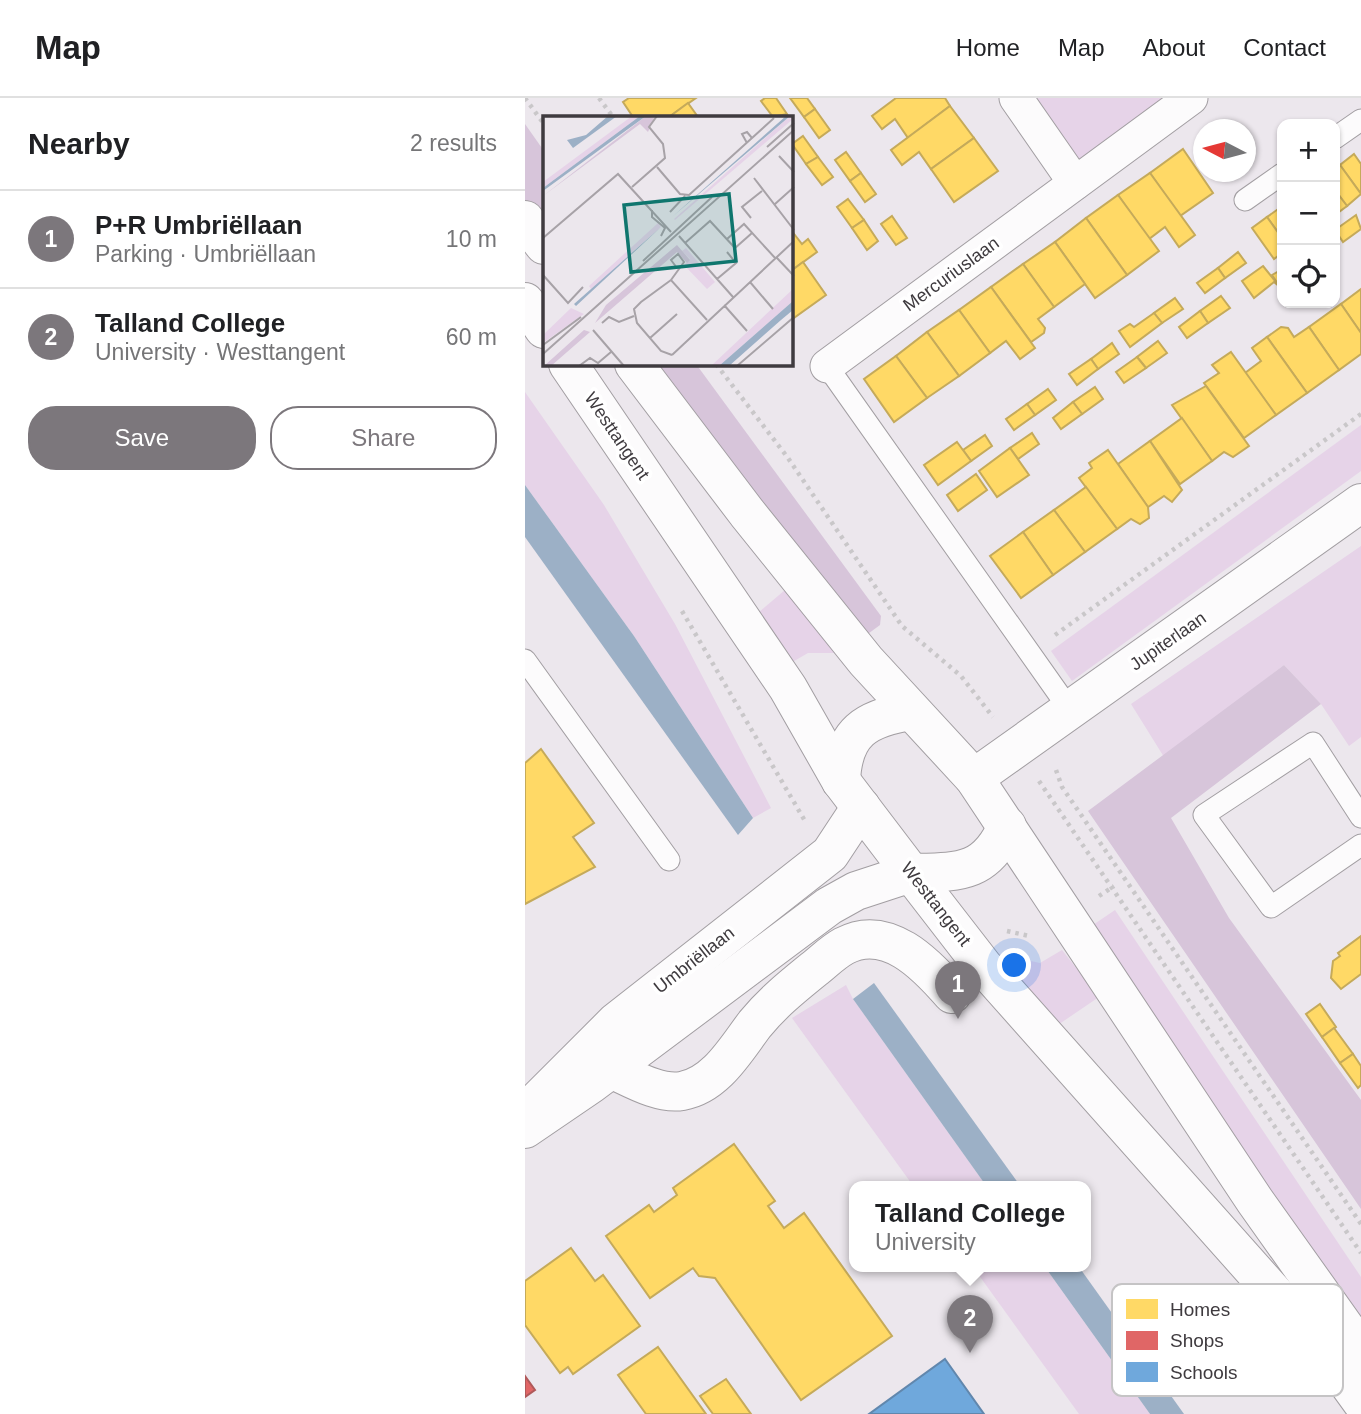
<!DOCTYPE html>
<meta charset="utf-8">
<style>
body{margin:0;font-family:Arial,sans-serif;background:#f2f2f2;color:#202124}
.controls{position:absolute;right:21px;top:21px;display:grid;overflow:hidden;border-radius:14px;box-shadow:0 2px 5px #0004}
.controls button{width:63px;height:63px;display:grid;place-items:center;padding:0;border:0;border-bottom:2px solid #e0e0e0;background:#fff;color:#202124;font:35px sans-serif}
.compass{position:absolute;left:668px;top:21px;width:63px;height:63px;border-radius:50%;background:#fff;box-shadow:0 2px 5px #0004;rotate:276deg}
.you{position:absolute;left:490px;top:868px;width:24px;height:24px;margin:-18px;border:5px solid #fff;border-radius:50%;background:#1a73e8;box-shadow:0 0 0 10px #1a73e833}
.badge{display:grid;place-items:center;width:46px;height:46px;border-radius:50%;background:#7c777c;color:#fff;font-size:23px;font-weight:700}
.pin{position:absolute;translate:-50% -58px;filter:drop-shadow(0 2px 4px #0008)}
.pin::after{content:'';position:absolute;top:37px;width:24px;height:21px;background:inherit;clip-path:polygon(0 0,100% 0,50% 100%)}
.popup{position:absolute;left:324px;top:1083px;width:242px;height:91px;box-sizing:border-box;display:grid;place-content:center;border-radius:14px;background:#fff;filter:drop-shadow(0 2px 5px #0005);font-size:23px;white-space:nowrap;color:#757577}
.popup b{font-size:26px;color:#202124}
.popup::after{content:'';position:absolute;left:50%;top:100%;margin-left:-14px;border:14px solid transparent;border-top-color:#fff}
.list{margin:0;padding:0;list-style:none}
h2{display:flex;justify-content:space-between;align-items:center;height:91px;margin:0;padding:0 28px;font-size:30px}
h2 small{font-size:23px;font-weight:400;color:#757577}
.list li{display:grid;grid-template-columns:46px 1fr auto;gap:21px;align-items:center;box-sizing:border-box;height:98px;padding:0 28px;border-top:2px solid #e0e0e0}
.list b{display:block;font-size:26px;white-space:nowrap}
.list p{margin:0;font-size:23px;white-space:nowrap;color:#757577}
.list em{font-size:23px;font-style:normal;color:#757577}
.actions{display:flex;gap:14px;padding:21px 28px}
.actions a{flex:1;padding:16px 0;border:2px solid #7c777c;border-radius:28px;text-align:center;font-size:24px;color:#7c777c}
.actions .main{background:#7c777c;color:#fff}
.icon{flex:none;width:38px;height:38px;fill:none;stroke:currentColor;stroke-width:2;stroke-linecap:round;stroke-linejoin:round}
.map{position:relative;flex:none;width:836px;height:1316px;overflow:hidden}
header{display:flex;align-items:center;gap:42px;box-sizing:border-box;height:98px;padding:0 35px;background:#fff;border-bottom:2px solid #e0e0e0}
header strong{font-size:33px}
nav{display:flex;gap:38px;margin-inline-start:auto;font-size:24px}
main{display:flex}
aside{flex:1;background:#fff}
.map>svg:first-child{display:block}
.green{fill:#e6d3e8}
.forest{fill:#d7c5da}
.water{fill:#9cb0c6}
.homes{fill:#ffd966;stroke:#c5aa5a;stroke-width:2}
.shops{fill:#e06666;stroke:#b0595a;stroke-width:2}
.schools{fill:#6fa8dc;stroke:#6187ad;stroke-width:2}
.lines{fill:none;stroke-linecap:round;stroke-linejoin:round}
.service-casing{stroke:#a29ea2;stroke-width:23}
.pedestrian-casing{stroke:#a29ea2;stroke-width:35}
.minor-casing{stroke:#a29ea2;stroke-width:40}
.secondary-casing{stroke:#a29ea2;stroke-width:40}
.path{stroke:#c9c7c9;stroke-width:4.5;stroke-dasharray:3.5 5;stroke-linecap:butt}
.service{stroke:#fcfbfc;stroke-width:21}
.pedestrian{stroke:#fcfbfc;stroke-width:33}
.minor{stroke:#fcfbfc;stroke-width:38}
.secondary{stroke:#fcfbfc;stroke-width:38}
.labels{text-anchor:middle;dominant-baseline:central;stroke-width:7;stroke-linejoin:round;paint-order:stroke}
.street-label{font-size:18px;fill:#3f3b3f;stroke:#fff}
.inset-road{fill:none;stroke:#a7a2a7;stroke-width:2}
.view{fill:#0f766e;fill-opacity:0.15;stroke:#0f766e;stroke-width:3.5}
.inset-edge{fill:none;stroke:#3f3b3f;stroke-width:3.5}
.key{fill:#fff;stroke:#c5c4c5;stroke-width:2}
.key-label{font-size:19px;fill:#3f3b3f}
</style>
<header>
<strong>Map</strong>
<nav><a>Home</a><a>Map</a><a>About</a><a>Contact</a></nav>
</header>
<main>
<aside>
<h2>Nearby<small>2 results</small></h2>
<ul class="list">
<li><span class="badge">1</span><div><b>P+R Umbriëllaan</b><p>Parking · Umbriëllaan</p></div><em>10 m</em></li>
<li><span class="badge">2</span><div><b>Talland College</b><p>University · Westtangent</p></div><em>60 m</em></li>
</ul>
<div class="actions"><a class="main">Save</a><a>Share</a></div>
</aside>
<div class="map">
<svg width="836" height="1316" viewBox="0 0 836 1316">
<rect width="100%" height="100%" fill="#ece7ed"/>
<g class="green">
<polygon points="491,0 666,0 550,85"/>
<polygon points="0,294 79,407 150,526 246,710 228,720 109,538 0,387"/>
<polygon points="836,327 836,373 547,583 526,553"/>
<polygon points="836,448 836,639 824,648 796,606 759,567 639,659 606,606"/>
<polygon points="260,492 314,555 283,555 264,566 228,519"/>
<polygon points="590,812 836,1179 836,1225 562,831"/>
<polygon points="537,852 574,899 524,933 462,865 479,857 515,865"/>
<polygon points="321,887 328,901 462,1089 389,1089 267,920"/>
<polygon points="448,1169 520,1169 625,1316 554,1316"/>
</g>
<g class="forest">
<polygon points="0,26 19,53 19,137 0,111"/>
<polygon points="120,266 171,266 356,518 355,527 336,541"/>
<polygon points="759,567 796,606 646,720 704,820 836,1002 836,1111 563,713"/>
</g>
<g class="water">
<polygon points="0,387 109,538 228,720 213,737 0,439"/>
<polygon points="349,885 496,1089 462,1089 328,901"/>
<polygon points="520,1169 554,1169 659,1316 625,1316"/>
</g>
<g class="homes">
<polygon points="104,0 171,0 144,19 108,19 98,4"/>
<polygon points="240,0 251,0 262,16 248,19 236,3"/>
<polygon points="265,0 282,0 290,11 279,19"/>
<polygon points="371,0 420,0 425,8 383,40 370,21 357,31 347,18"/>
<polygon points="163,5 173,19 144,19"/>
<polygon points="425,8 449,40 406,71 394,54 377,67 366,52"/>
<polygon points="290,11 305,32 294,40 279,19"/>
<polygon points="278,38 293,59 281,66 267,46"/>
<polygon points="449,40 473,73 429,104 406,71"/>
<polygon points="658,51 688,95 655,118 625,75"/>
<polygon points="321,54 336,75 325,83 310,62"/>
<polygon points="829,56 836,66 836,96 815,67"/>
<polygon points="293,59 308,79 297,87 281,66"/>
<polygon points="815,67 836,96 822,108 810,92 810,71"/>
<polygon points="336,75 351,96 340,104 325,83"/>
<polygon points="625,75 670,137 654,149 640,129 624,141 593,97"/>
<polygon points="810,92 822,108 810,117"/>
<polygon points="593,97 634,153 602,177 561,120"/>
<polygon points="323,101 339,122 327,130 312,109"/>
<polygon points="756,109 757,110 757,140 742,119"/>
<polygon points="831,117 836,131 818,144 810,132"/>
<polygon points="367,118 382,140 371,147 356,126"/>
<polygon points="742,119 757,140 757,155 749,161 727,130"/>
<polygon points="561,120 602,177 570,200 530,144"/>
<polygon points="339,122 353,143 342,152 327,130"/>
<polygon points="266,132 277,146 283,141 292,154 266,173"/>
<polygon points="530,144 560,186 529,209 498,166"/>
<polygon points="713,154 721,165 700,180 693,170"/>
<polygon points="278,164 301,197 266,222 266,173"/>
<polygon points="498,166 529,209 513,221 520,230 519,235 506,244 466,189"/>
<polygon points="738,168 755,189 749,184 729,200 717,183"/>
<polygon points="693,170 700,180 680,195 672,185"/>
<polygon points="756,172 757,188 755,189 747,177"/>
<polygon points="466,189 510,250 495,261 481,243 465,255 434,212"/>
<polygon points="836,191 836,235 816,206"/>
<polygon points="696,198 705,210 683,225 675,213"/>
<polygon points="650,200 658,211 637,225 629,215"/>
<polygon points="816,206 836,235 836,256 814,272 784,229"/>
<polygon points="434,212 465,255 434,278 402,234"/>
<polygon points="675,213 683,225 662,240 654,229"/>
<polygon points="629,215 637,225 605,249 594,233 605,226 609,229"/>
<polygon points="756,229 763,230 769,239 784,229 814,272 782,295 742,239"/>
<polygon points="402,234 434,278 402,300 371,258"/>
<polygon points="742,239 782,295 751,317 720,275 736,263 727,250"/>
<polygon points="633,243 642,255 621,270 612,259"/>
<polygon points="587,245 594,256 573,271 566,261"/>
<polygon points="706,254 751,317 719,340 679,285 694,275 687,267"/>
<polygon points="371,258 402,300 369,324 339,281"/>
<polygon points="612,259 621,270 599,285 591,274"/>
<polygon points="566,261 573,271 552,287 544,276"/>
<polygon points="681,288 724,348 708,359 699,354 687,363 647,307"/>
<polygon points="570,289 578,301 557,316 548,304"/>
<polygon points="523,291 531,302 510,317 502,306"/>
<polygon points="548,304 557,316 536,331 528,320"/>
<polygon points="502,306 510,317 489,332 481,321"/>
<polygon points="657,320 687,363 655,386 625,343"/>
<polygon points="507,335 514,346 493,361 485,350"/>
<polygon points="460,337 467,348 446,363 438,352"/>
<polygon points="625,343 657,392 647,404 639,398 623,409 593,366"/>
<polygon points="432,344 446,363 413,387 399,367"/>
<polygon points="485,350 504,377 472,399 454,373"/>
<polygon points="583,352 623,409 624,420 615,426 606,421 592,431 554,380 567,370 564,365"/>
<polygon points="451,376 462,392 433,413 422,397"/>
<polygon points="561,389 592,431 560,454 529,412"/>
<polygon points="529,412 560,454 528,477 498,434"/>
<polygon points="498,434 528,477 496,500 465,458"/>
<polygon points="16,651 69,725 48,739 70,769 0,806 0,665"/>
<polygon points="836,838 836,876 816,891 806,880 808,863 815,858 813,855"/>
<polygon points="795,906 811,929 797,939 781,916"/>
<polygon points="809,930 828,956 815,965 797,939"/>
<polygon points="828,956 836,968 836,987 833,990 815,965"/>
<polygon points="209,1046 250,1103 243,1108 259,1130 279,1115 367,1238 276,1302 190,1180 174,1178 168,1170 125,1200 81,1138 124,1107 129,1114 152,1097 148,1090"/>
<polygon points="46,1150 70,1183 78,1177 115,1228 48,1276 43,1269 35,1275 0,1227 0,1183"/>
<polygon points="133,1249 181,1316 121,1316 93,1277"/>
<polygon points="201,1281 226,1316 188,1316 175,1298"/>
</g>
<polygon class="shops" points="0,1278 10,1292 0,1299"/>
<polygon class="schools" points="420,1261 459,1316 344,1316"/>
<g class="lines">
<defs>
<g id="service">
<polyline points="810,40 836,22"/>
<polyline points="720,102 757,76"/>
<polyline points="302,268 545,612"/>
<polyline points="0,562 144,762"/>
<polyline points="836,719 788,645 679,717 746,809 836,747"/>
</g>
<g id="pedestrian">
<polyline points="491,0 550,85"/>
<polyline points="302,268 666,0"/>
</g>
<g id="minor">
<polyline points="449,680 836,405"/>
<path d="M86 971C106 980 134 997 157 993 191 987 211 951 230 926 248 904 267 889 289 871 298 864 308 854 319 848 362 825 401 866 427 896"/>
<polyline points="14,1001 91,924 305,756 336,709"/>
<polyline points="0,1031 66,986 304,808 331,793 386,775"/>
</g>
<g id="secondary">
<polyline points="0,122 19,147"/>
<polyline points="0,204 19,231"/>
<polyline points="43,266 263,590 316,683 386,775 458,868 797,1249 836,1303"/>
<polyline points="109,266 222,415 341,563 449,680 730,1103 836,1252"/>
<path d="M316 683C318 634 341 620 386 613"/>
<path d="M386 775C434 774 461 776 482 728"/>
</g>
</defs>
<use href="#service" class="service-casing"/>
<use href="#pedestrian" class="pedestrian-casing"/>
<use href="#minor" class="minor-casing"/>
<use href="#secondary" class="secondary-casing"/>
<g class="path">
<polyline points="0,0 19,26"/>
<polyline points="74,0 88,19"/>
<polyline points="191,266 263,360 377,528 436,578 468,619"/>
<polyline points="157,513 280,723"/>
<polyline points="530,537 836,316"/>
<polyline points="531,672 537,689 836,1126"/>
<polyline points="514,683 836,1155"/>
<polyline points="574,798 589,788"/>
<polyline points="482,833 504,838"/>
</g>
<use href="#service" class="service"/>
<use href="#pedestrian" class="pedestrian"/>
<use href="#minor" class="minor"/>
<use href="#secondary" class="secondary"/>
</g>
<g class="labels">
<g class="street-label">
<text transform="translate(426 176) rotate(-36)">Mercuriuslaan</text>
<text transform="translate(92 338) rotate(56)">Westtangent</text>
<text transform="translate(643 543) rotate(-35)">Jupiterlaan</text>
<text transform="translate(411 806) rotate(52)">Westtangent</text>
<text transform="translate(169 862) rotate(-38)">Umbriëllaan</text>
</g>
</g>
<g transform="translate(18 18)">
<rect width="250" height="250" fill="#ece7ed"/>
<path d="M89 0H97L0 72V66ZM247 0 250 3 132 104 131 103ZM115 107 118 111 48 173 46 170ZM143 132 172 166 164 173 141 149 147 143 139 135ZM250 173V185L176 250H168ZM28 192 41 198 0 227V219Z" fill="#e6d3e8"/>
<path d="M103 0 111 2 105 16 97 8 0 80ZM134 129 147 144 144 147 134 136 52 207 63 189ZM41 214 47 216 8 250H1Z" fill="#d7c5da"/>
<path d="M65 0H74L30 32 24 24 43 19ZM97 0H103L0 75V72ZM243 0H247L129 101 207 32ZM117 112 33 190 31 188 48 173ZM250 185V194L238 204 186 250H176Z" fill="#9cb0c6"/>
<path class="inset-road" d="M204 27 199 18 204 16 209 22M224 31 251 7M236 40 251 56M114 51 137 78 146 79 231 2M211 62 251 114M89 71 122 42 120 28 106 11 114 0M232 88 251 71M109 94V101L122 112 118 120M127 96 142 80M208 102 199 91 219 75M136 120 190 181M0 122 75 58 128 116M184 123 201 108 233 143M142 127 167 105 192 132 209 117M234 142 251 160M100 145 169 81M0 159 25 187 40 171M174 163 193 147 184 136M128 164 141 146 135 138 128 144 134 152M207 166 230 193M181 189 204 215M59 207 66 201 76 206 91 200M50 214 81 250M107 222 134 198M0 229 38 201M0 238 251 14M129 239 251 125M129 239 118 235 94 207 91 193 98 186 128 164 164 204M36 250 47 242 55 247 68 236M194 250 251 201"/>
<path class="view" d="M186 78 193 145 88 156 81 89Z"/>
<rect width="250" height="250" class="inset-edge"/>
</g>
<rect x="587" y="1186" width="231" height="112" rx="10" class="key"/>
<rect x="601" y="1201" width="32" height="20" fill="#ffd966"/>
<rect x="601" y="1233" width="32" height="19" fill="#e06666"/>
<rect x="601" y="1264" width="32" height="20" fill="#6fa8dc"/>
<g class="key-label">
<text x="645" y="1218">Homes</text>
<text x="645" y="1249">Shops</text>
<text x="645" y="1281">Schools</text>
</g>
</svg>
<div class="controls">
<button>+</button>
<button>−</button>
<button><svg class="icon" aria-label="locate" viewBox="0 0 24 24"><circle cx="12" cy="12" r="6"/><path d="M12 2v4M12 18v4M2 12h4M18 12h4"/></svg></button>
</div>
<svg class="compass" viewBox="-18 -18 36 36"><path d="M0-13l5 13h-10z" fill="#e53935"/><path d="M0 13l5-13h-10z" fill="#757577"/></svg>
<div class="you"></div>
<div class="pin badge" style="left:433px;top:921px">1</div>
<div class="pin badge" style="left:445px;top:1255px">2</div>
<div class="popup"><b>Talland College</b>University</div>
</div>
</main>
